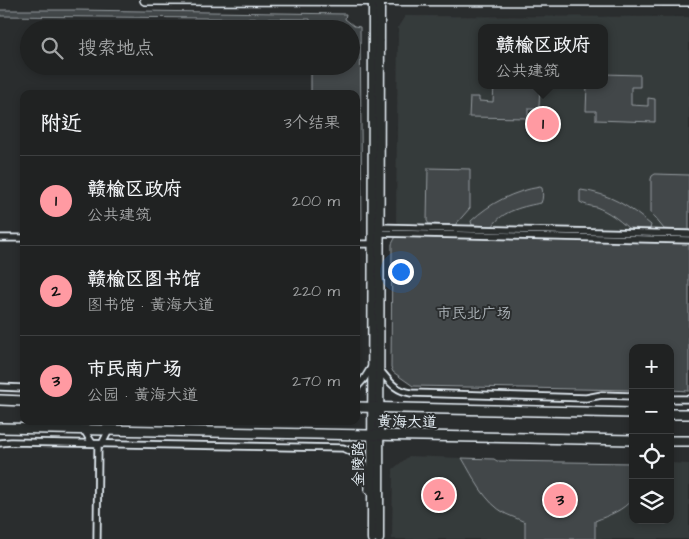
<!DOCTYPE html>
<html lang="zh">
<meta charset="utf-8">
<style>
body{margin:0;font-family:"Architects Daughter","LXGW WenKai TC",sans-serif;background:#282a2a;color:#f1f3f6}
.controls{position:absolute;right:15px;bottom:15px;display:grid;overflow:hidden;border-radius:10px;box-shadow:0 2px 8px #0003}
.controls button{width:45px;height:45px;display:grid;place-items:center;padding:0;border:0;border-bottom:1px solid #3d3f40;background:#202222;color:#f1f3f6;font:25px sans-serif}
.you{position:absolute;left:400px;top:271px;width:18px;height:18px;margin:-12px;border:4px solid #fff;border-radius:50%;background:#1a73e8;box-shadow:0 0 0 8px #1a73e833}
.badge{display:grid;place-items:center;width:32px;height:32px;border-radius:50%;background:#ff9aa2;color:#111;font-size:16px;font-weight:700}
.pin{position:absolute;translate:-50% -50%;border:2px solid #fff;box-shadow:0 1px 5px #0006}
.popup{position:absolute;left:478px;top:24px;width:130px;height:65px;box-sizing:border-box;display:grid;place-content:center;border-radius:10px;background:#202222;filter:drop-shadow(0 1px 4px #0005);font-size:16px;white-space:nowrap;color:#a2a4a5}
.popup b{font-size:19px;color:#f1f3f6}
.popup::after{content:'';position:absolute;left:50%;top:100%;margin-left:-10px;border:10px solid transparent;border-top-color:#202222}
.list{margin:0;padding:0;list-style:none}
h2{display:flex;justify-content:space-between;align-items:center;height:65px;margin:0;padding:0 20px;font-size:21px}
h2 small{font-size:16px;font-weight:400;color:#a2a4a5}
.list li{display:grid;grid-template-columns:32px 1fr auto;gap:15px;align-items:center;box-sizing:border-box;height:90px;padding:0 20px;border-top:1px solid #3d3f40}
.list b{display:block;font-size:19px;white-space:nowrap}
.list p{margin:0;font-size:16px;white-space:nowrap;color:#a2a4a5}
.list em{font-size:16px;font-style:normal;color:#a2a4a5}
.icon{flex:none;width:28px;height:28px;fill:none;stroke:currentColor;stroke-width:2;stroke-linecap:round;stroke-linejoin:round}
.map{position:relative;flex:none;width:689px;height:539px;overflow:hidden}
.search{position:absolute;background:#202222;box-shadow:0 2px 8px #0003;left:20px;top:20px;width:340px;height:55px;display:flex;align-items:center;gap:12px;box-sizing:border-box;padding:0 18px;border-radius:28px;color:#a2a4a5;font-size:19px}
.panel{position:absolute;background:#202222;box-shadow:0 2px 8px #0003;left:20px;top:90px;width:340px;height:335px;border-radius:10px}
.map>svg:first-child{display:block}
.built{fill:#363a3b;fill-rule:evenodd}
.green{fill:#424648;stroke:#959ca0}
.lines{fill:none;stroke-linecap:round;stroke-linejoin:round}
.minor-casing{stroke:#e8f1f8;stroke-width:9}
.tertiary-casing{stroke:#e8f1f8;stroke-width:11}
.secondary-casing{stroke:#e8f1f8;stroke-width:12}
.primary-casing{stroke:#e8f1f8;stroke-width:12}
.minor{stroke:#2a2d2e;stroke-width:5.5}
.tertiary{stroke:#2a2d2e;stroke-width:8}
.secondary{stroke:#2a2d2e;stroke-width:9}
.primary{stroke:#2a2d2e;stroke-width:9}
.labels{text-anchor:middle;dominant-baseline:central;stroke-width:4;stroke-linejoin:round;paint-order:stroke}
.park-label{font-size:15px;fill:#aeb5ba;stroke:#2a2d2e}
.street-label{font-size:15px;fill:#e8f1f8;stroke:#2a2d2e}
</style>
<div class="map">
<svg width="689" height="539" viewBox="0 0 689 539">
<rect width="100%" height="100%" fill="#2a2d2e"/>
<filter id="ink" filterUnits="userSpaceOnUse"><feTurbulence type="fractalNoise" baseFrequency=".02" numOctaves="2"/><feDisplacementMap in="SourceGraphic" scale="10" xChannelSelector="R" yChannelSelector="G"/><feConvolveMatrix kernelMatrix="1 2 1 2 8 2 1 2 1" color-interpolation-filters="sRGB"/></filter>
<g filter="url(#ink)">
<g class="built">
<path d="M405 16 689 17V230L397 224 396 221 398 27ZM482 28H604V85H482Z"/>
<polygon points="356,259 358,261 357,366 356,366"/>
<polygon points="409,456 462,458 480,489 507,515 525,522 525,539 392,539 393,469"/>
<polygon points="670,463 689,464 689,539 595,539 595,521 614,513 623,508 633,498 633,520 670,520"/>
</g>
<g class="green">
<polygon points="0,10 75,10 346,14 345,19 354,26 360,27 362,219 356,224 356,94 311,94 311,66 351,66 351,29 310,29 310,19 0,16"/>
<polygon points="604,74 640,75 640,87 631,87 631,105 648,106 648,98 655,99 655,122 596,120 596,111 586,111 587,85 604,85"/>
<polygon points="494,85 540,85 539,106 536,109 528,109 528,118 469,117 470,97 479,97 479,101 493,102"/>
<polygon points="428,168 470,169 470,208 455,225 429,224 427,221"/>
<polygon points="655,174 689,175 689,230 664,229 651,213 651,179 652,176"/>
<path d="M540 187 542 188C543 193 543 199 541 203 525 206 501 211 493 226L472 225 471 221C490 203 514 191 540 187Z"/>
<path d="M581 190C610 194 629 206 651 225L650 229 628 228C618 219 609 212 596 207 590 206 585 205 580 202V191Z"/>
<polygon points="398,237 689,243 689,391 670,390 670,348 633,348 633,390 413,386 393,372 391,367 392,244 395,238"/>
<path d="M462 458 494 459 497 461 633 463V498C623 511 609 515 595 521V539H525V522C519 519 512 517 506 514 484 502 474 478 462 458Z"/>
</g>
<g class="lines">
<defs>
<g id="minor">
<polyline points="376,227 689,234"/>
<polyline points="377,233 689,240"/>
<polyline points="0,238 24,238"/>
<polyline points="356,244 373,244"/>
<path d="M379 369C390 382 394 390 411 393L586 398 602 395 633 396"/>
<polyline points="0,387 24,388"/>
<polyline points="356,388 364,379 372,366"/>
<polyline points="670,399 689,399"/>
<polyline points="84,430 92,443"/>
<path d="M0 443 11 442 343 448C354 452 366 461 368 473 369 479 368 485 368 490"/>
<polyline points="102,444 109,430"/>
<polyline points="97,539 98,444"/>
</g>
<g id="tertiary">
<polyline points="372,539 373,0"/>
<polyline points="379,539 380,0"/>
</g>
<polyline id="secondary" points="145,0 689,1"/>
<g id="primary">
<polyline points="0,400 24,401"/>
<polyline points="356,407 633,413"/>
<polyline points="670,414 689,414"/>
<polyline points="0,428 633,440"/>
<polyline points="670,441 689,441"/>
</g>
</defs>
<use href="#minor" class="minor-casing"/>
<use href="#tertiary" class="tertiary-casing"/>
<use href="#secondary" class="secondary-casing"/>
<use href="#primary" class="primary-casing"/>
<use href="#minor" class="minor"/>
<use href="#tertiary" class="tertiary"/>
<use href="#secondary" class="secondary"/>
<use href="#primary" class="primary"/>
</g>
</g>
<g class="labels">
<g class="park-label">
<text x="474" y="313">市民北广场</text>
</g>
<g class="street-label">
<text transform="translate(407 422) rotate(1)">黄海大道</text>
<text transform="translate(358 464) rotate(-90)">金陵路</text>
</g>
</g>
</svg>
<div class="controls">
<button>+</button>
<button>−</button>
<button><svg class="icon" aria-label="locate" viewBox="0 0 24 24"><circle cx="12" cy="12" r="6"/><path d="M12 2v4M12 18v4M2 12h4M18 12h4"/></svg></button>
<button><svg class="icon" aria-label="layers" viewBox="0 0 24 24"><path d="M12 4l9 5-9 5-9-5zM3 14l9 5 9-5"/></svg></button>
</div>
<div class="you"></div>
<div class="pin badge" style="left:543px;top:124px">1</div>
<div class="popup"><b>赣榆区政府</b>公共建筑</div>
<div class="pin badge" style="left:439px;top:495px">2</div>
<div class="pin badge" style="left:560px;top:500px">3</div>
<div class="search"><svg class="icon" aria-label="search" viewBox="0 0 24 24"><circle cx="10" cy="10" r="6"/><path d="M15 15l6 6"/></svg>搜索地点</div>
<section class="panel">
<h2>附近<small>3个结果</small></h2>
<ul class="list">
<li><span class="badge">1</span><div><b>赣榆区政府</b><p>公共建筑</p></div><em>200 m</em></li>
<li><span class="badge">2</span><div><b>赣榆区图书馆</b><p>图书馆 · 黄海大道</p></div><em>220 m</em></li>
<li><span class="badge">3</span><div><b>市民南广场</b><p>公园 · 黄海大道</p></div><em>270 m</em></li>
</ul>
</section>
</div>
